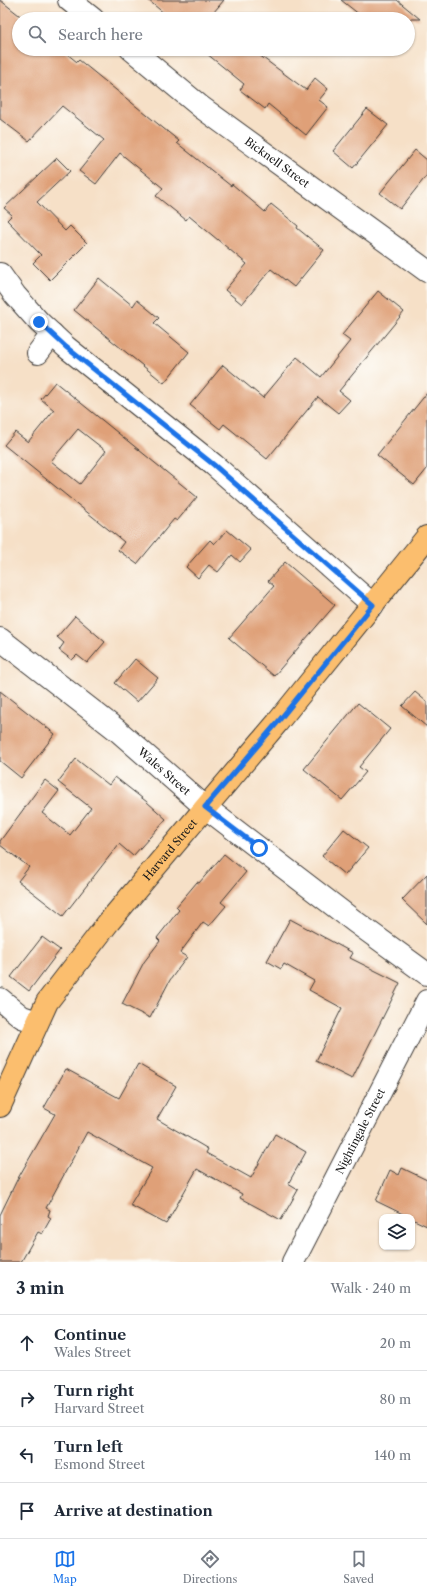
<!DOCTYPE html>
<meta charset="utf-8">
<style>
body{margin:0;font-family:"Libre Caslon Text",serif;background:#f6f6f7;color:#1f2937}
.controls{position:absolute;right:12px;bottom:12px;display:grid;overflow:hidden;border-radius:8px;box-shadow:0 1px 3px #0004}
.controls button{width:36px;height:36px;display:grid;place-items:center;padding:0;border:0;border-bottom:1px solid #e0e1e3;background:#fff;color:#1f2937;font:20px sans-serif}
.stop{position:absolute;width:12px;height:12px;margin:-9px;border:3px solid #1a73e8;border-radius:50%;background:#fff}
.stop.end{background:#1a73e8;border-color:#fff;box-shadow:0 1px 4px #0008}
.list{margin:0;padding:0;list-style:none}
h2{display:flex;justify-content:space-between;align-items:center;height:52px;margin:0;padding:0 16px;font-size:17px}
h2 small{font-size:13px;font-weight:400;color:#747a83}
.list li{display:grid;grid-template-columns:26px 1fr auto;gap:12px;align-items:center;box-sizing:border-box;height:56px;padding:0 16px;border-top:1px solid #e0e1e3}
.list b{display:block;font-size:15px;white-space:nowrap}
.list p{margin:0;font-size:13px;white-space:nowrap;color:#747a83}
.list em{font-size:13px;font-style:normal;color:#747a83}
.icon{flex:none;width:22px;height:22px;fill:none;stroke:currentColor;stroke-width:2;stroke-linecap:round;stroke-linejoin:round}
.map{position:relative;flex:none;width:427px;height:1262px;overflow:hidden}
.search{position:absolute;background:#fff;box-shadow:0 1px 3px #0004;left:12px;right:12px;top:12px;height:44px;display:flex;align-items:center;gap:10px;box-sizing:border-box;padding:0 14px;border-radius:22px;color:#747a83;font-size:15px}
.sheet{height:276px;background:#fff}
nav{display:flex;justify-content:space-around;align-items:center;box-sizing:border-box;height:56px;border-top:1px solid #e0e1e3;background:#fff;font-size:11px;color:#747a83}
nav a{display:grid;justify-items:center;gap:2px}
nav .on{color:#1a73e8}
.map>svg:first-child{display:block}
.building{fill:#dfa078;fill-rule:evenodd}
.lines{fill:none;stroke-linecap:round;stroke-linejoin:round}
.minor-casing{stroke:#3d3936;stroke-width:24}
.major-casing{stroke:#3d3936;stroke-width:24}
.minor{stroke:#fff;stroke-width:22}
.major{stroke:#fbbe6e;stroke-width:22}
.route{stroke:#1a73e8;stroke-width:5}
.labels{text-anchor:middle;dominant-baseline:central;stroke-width:3;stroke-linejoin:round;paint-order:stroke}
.street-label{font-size:11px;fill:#1c1c1c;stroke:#fdfcf7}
</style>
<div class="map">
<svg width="427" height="1262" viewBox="0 0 427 1262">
<rect width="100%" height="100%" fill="#fdfcf7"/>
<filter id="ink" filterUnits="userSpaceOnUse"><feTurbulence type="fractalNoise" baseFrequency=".025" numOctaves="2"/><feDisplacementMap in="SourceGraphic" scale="8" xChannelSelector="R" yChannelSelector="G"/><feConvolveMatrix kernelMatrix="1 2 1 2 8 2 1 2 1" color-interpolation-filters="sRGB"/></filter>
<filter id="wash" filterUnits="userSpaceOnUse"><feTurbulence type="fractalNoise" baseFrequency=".012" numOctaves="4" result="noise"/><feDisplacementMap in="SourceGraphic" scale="16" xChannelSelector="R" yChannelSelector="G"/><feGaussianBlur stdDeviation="0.9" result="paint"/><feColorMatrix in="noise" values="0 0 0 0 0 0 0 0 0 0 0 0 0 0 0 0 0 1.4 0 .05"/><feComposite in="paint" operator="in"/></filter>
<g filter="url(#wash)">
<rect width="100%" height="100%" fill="#f6e0c7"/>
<g id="blocks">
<g class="building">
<polygon points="0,0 24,19 19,19 19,49 61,49 77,62 79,60 179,141 177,143 231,186 232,184 265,212 271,204 298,226 297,228 324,250 294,287 271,269 242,304 225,290 247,264 189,216 186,220 156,196 163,188 120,153 96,184 79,171 104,140 62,106 29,141 0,119"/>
<polygon points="148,0 224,0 208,19 171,19"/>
<polygon points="341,0 397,0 420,19 365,19"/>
<polygon points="201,49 251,49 306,90 315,78 328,89 319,100 328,107 306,135 268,104 265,109 240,90 244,84"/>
<polygon points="367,109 388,125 353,168 333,151"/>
<polygon points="415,150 427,160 427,175 400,209 380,193"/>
<polygon points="57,158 70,171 37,202 65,231 70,226 87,243 50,280 33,263 41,255 7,220 12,215 4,208"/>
<polygon points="99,278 133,306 137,300 159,318 154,323 189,352 164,383 74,310"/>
<polygon points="378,291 404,312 339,391 350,400 338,413 318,397 267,459 224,424 220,429 190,405 223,365 263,398 297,357 321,377 350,341 342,335"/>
<path d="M55 382 197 497 177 521 174 519 137 564 118 550 124 542 4 445 15 432 28 442 54 410 41 399ZM78 429 106 451 80 484 51 461Z"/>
<polygon points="427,393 427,469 414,485 377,455"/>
<polygon points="227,530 251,550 240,562 232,555 218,572 209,565 198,578 186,567 210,540 214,544"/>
<polygon points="285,562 335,605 274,676 229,638 274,586 268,581"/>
<polygon points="75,616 105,642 87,663 77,655 72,660 59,650 64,643 57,637"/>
<polygon points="135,659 158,678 137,702 115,683"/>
<polygon points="0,691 55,734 21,778 0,761"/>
<polygon points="415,692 427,702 427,727 402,706"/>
<polygon points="358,703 390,729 359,767 366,772 342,800 304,769"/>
<polygon points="76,759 109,785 115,777 147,802 166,819 133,856 119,844 63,916 18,881 29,867 0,845 0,841 45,780 59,791 42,813 70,835 91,808 58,782"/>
<polygon points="344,829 368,848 345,875 322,856"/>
<polygon points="224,854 246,872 221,902 226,906 209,926 203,922 180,953 187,957 170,980 150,1018 122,1004 144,962 160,941 157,938 179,910 176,907 197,882 199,883"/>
<polygon points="427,874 427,924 402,900"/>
<polygon points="290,919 353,953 350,958 400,983 352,1079 316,1061 342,1008 309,990 314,981 284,964 281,969 267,961"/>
<polygon points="42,937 60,950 29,991 11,977"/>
<polygon points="138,1064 176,1086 157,1119 208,1149 206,1153 251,1178 275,1134 306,1152 288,1184 298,1190 281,1220 240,1198 242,1194 197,1169 166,1224 130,1205 152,1168 87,1132 46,1208 50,1210 48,1216 51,1218 42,1234 38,1232 21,1262 0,1262 0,1215 17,1180 55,1114 44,1108 66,1069 119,1098"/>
<polygon points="402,1168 427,1180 427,1226 412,1219 412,1217 409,1217 376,1201 390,1170 399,1175"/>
</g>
</g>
</g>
<g filter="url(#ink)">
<use href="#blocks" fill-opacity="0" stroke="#3d3936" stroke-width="1"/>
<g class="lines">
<defs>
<g id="minor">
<polyline points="69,0 93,19"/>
<path id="s1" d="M131 49 201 107 427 271"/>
<polyline points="0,274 15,295 39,322 66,347 214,465 373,605"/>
<polyline points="38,353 52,334"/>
<path id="s2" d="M0 639 117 730 205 807 354 921 427 974"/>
<polyline points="0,999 22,1017 37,1022"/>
<path id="s3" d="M293 1262 427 1001"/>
</g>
<g id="major">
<path id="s4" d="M0 1106 47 1002 108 923 277 723 427 537"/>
</g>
</defs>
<use href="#minor" class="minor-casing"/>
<use href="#major" class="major-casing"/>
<use href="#minor" class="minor"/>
<use href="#major" class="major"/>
</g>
</g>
<g class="lines" filter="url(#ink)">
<polyline class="route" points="39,322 66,347 214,465 373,605 277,723 205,807 259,848"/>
</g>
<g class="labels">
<g class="street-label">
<text stroke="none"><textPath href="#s1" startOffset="185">Bicknell Street</textPath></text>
<text stroke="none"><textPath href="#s2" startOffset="211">Wales Street</textPath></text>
<text stroke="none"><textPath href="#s4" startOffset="310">Harvard Street</textPath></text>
<text stroke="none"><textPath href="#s3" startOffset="147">Nightingale Street</textPath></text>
</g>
</g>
</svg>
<div class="controls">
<button><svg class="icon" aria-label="layers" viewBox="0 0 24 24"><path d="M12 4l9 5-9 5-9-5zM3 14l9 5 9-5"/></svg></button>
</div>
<div class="stop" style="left:259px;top:848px"></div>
<div class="stop end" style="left:39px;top:322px"></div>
<div class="search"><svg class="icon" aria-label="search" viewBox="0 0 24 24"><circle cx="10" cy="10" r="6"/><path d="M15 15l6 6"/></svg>Search here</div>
</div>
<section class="sheet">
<h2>3 min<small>Walk · 240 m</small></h2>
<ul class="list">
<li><svg class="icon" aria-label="ahead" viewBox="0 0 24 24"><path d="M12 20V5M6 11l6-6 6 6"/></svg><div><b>Continue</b><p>Wales Street</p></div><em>20 m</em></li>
<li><svg class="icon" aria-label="right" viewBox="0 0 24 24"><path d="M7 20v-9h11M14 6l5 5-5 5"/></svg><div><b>Turn right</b><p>Harvard Street</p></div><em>80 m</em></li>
<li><svg class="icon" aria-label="left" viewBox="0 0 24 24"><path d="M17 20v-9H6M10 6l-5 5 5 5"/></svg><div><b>Turn left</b><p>Esmond Street</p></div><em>140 m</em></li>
<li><svg class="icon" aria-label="arrive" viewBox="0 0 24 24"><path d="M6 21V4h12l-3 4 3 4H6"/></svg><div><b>Arrive at destination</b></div></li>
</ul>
</section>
<nav>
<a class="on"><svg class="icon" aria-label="map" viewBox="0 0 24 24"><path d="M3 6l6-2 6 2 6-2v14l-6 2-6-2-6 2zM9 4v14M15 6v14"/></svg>Map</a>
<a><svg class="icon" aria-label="directions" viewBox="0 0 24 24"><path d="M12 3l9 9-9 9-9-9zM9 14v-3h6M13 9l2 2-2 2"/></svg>Directions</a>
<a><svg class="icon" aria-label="saved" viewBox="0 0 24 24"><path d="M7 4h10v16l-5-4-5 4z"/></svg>Saved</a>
</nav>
